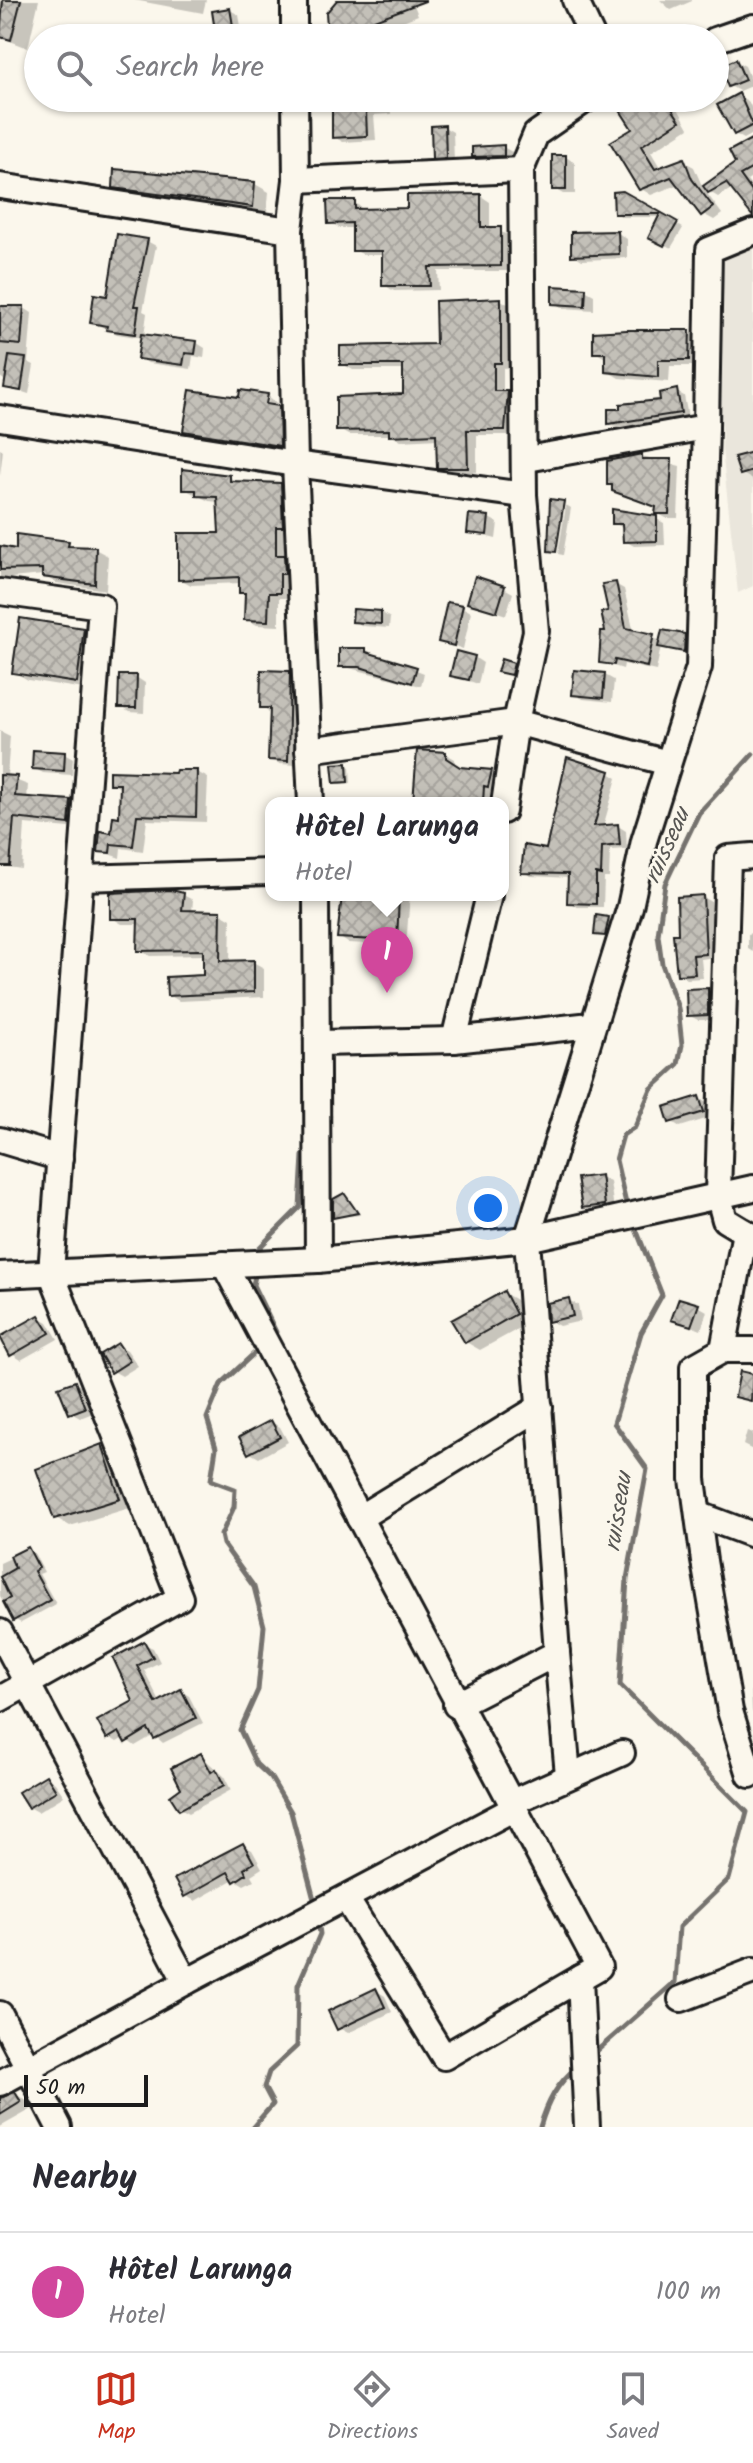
<!DOCTYPE html>
<meta charset="utf-8">
<style>
body{margin:0;font-family:Kalam,sans-serif;background:#f2f2f3;color:#2b2b33}
.scale{position:absolute;left:24px;bottom:20px;width:124px;box-sizing:border-box;padding-left:8px;border:4px solid #1c1c1c;border-top:0;font-size:22px;line-height:28px;white-space:nowrap;color:#1c1c1c;-webkit-text-stroke:6px #fbf7ec;paint-order:stroke}
.you{position:absolute;left:488px;top:1208px;width:28px;height:28px;margin:-20px;border:6px solid #fff;border-radius:50%;background:#1a73e8;box-shadow:0 0 0 12px #1a73e833}
.badge{display:grid;place-items:center;width:52px;height:52px;border-radius:50%;background:#c8321e;color:#fff;font-size:26px;font-weight:700}
.pin{position:absolute;translate:-50% -66px;filter:drop-shadow(0 2px 4px #0008)}
.pin::after{content:'';position:absolute;top:42px;width:28px;height:24px;background:inherit;clip-path:polygon(0 0,100% 0,50% 100%)}
.popup{position:absolute;left:265px;top:797px;width:244px;height:104px;box-sizing:border-box;display:grid;place-content:center;border-radius:16px;background:#fff;filter:drop-shadow(0 2px 6px #0005);font-size:26px;white-space:nowrap;color:#7c7c81}
.popup b{font-size:30px;color:#2b2b33}
.popup::after{content:'';position:absolute;left:50%;top:100%;margin-left:-16px;border:16px solid transparent;border-top-color:#fff}
.list{margin:0;padding:0;list-style:none}
h2{display:flex;justify-content:space-between;align-items:center;height:104px;margin:0;padding:0 32px;font-size:34px}
h2 small{font-size:26px;font-weight:400;color:#7c7c81}
.list li{display:grid;grid-template-columns:52px 1fr auto;gap:24px;align-items:center;box-sizing:border-box;height:120px;padding:0 32px;border-top:2px solid #e1e1e2}
.list b{display:block;font-size:30px;white-space:nowrap}
.list p{margin:0;font-size:26px;white-space:nowrap;color:#7c7c81}
.list em{font-size:26px;font-style:normal;color:#7c7c81}
.icon{flex:none;width:44px;height:44px;fill:none;stroke:currentColor;stroke-width:2;stroke-linecap:round;stroke-linejoin:round}
.map{position:relative;flex:none;width:753px;height:2127px;overflow:hidden}
.search{position:absolute;background:#fff;box-shadow:0 2px 6px #0004;left:24px;right:24px;top:24px;height:88px;display:flex;align-items:center;gap:20px;box-sizing:border-box;padding:0 28px;border-radius:44px;color:#7c7c81;font-size:30px}
.sheet{height:224px;background:#fff}
nav{display:flex;justify-content:space-around;align-items:center;box-sizing:border-box;height:112px;border-top:2px solid #e1e1e2;background:#fff;font-size:22px;color:#7c7c81}
nav a{display:grid;justify-items:center;gap:4px}
nav .on{color:#c8321e}
.map>svg:first-child{display:block}
.built{fill:#eae6dc}
.shadow{fill:#0003;fill-rule:evenodd}
.lines{fill:none;stroke-linecap:round;stroke-linejoin:round}
.stream{stroke:#74726e;stroke-width:5}
.building{fill:url(#building-cross-hatch);stroke:#1c1c1c;stroke-width:2}
.minor-casing{stroke:#1c1c1c;stroke-width:30}
.minor{stroke:#fbf7ec;stroke-width:24}
.labels{text-anchor:middle;dominant-baseline:central;stroke-width:6;stroke-linejoin:round;paint-order:stroke}
.water-label{font-size:24px;font-style:italic;fill:#575653;stroke:#fbf7ec}
</style>
<div class="map">
<svg width="753" height="2127" viewBox="0 0 753 2127">
<defs>
<pattern id="building-cross-hatch" width="8" height="8" patternUnits="userSpaceOnUse" patternTransform="scale(2)"><rect width="8" height="8" fill="#c3c0b8"/><path d="M0 0l8 8M0 8l8-8" fill="none" stroke="#a7a49e"/></pattern>
</defs>
<rect width="100%" height="100%" fill="#fbf7ec"/>
<filter id="ink" filterUnits="userSpaceOnUse"><feTurbulence type="fractalNoise" baseFrequency=".0125" numOctaves="2"/><feDisplacementMap in="SourceGraphic" scale="16" xChannelSelector="R" yChannelSelector="G"/><feConvolveMatrix kernelMatrix="1 2 1 2 8 2 1 2 1" color-interpolation-filters="sRGB"/></filter>
<g filter="url(#ink)">
<polygon class="built" points="753,246 753,586 738,593 722,450 721,257"/>
<g class="shadow">
<polygon points="0,0 39,0 28,48 0,37"/>
<polygon points="134,0 206,0 203,13"/>
<polygon points="342,0 412,0 418,15 386,28 391,38 330,38"/>
<polygon points="660,0 692,0 692,1 671,10"/>
<polygon points="230,10 239,15 243,38 218,38"/>
<polygon points="522,27 538,38 502,38"/>
<polygon points="736,61 745,66 753,85 739,91 730,86"/>
<polygon points="739,96 748,101 753,110 753,134 744,139 735,134"/>
<polygon points="334,98 384,98 390,102 391,114 374,115 376,140 343,142 334,137"/>
<polygon points="615,98 672,98 689,128 651,152 661,169 683,161 694,167 703,188 738,163 753,144 753,177 747,181 753,188 753,213 733,188 718,197 703,188 722,214 714,220 703,214 679,184 651,195 640,188 635,130"/>
<polygon points="444,127 453,132 454,162 443,163 434,158"/>
<polygon points="503,147 512,152 512,160 483,161 474,156"/>
<polygon points="566,157 575,163 575,194 563,194 554,189"/>
<polygon points="255,184 269,192 267,213 129,195 115,187"/>
<polygon points="622,193 683,228 671,248 651,237 661,217 622,217 616,213"/>
<polygon points="481,196 490,202 490,229 510,235 510,271 438,271 439,290 394,291 384,285 384,255 364,255 354,250 354,228 339,228 330,222 354,202 364,210 409,210"/>
<polygon points="618,233 627,239 627,258 582,260 573,254"/>
<polygon points="147,241 156,246 143,311 147,313 144,336 197,343 205,348 204,358 193,356 191,369 148,363 140,358 143,338 117,334 92,322"/>
<polygon points="585,290 594,295 594,310 563,308 554,303"/>
<polygon points="501,300 511,306 511,367 503,368 503,393 517,399 515,435 477,435 477,472 449,473 439,467 438,439 401,441 390,435 348,435 338,429 405,396 405,370 353,370 342,364 438,346"/>
<polygon points="24,308 32,313 28,362 34,365 29,394 6,387 7,382 0,377 0,337"/>
<polygon points="689,332 701,339 701,366 670,366 669,382 619,378 607,371 607,359 595,352"/>
<polygon points="677,392 684,396 688,417 617,427 610,423 622,410 663,402"/>
<path d="M267 395 291 415 292 452 198 438 186 430 241 399ZM265 398H269L267 414Z"/>
<polygon points="0,448 3,450 0,476"/>
<polygon points="753,454 753,480 741,473"/>
<polygon points="642,456 680,466 678,518 666,518 657,513 658,508 623,496 609,484"/>
<polygon points="229,477 241,484 280,485 291,491 293,532 286,532 286,558 295,563 291,598 279,598 279,626 257,625 246,619 247,596 241,592 241,583 191,585 180,579 221,535 219,502 209,501 184,489"/>
<polygon points="566,505 571,508 563,555 558,554"/>
<polygon points="489,518 498,523 496,539 469,532"/>
<polygon points="655,518 664,523 665,545 634,546 625,541 623,528 614,523"/>
<polygon points="18,536 33,536 45,543 95,549 108,556 106,590 56,583 43,575 0,579 0,548 18,552"/>
<polygon points="615,584 624,589 634,632 662,641 684,636 688,639 688,653 661,646 656,671 624,664 623,669 601,662"/>
<polygon points="504,588 513,593 506,615 469,602"/>
<polygon points="462,607 471,612 463,649 441,641"/>
<polygon points="381,612 390,618 389,628 363,626 354,621"/>
<polygon points="84,630 98,638 90,690 28,680 14,672"/>
<polygon points="365,650 424,673 421,686 341,666"/>
<polygon points="474,657 483,663 478,684 452,675"/>
<polygon points="289,673 298,678 297,765 280,764 270,759 272,713 262,707"/>
<polygon points="605,675 614,680 612,702 583,699 574,694"/>
<polygon points="136,677 145,683 144,713 129,712 120,707"/>
<polygon points="0,731 10,736 7,777 28,785 27,799 70,802 82,809 81,829 25,824 22,869 0,866"/>
<polygon points="419,753 446,754 455,759 455,765 461,769 492,772 501,777 498,791 493,790 492,803 415,803"/>
<polygon points="64,754 73,759 72,775 43,773 34,768"/>
<polygon points="346,765 350,767 351,783 339,784 336,782"/>
<polygon points="197,772 208,778 206,822 147,820 143,851 121,848 120,858 100,851 121,819 122,789 111,783"/>
<polygon points="609,773 617,778 603,827 618,826 626,831 627,849 610,850 609,878 604,878 603,907 577,907 569,902 570,878 531,876 523,872 548,852"/>
<polygon points="183,895 193,900 192,912 221,913 231,919 230,963 253,962 264,968 264,997 179,1001 169,995 205,977 205,955 150,956 139,950 140,924 122,924 112,918"/>
<polygon points="344,895 410,895 406,946 348,943 339,937"/>
<polygon points="702,897 711,902 714,957 701,959 703,978 687,979 679,974 680,936"/>
<polygon points="609,919 612,921 609,937 596,934"/>
<polygon points="753,933 753,952 748,949 748,934"/>
<polygon points="707,990 716,996 716,1020 698,1020 688,1015"/>
<polygon points="699,1098 708,1104 712,1117 680,1127 671,1121"/>
<polygon points="601,1177 610,1182 614,1209 593,1212 583,1207"/>
<polygon points="344,1195 348,1197 360,1215 335,1217"/>
<polygon points="504,1293 518,1301 529,1323 480,1350 466,1342"/>
<polygon points="568,1300 578,1305 581,1321 559,1326 550,1321"/>
<polygon points="698,1306 707,1311 701,1330 674,1319"/>
<polygon points="39,1317 48,1322 58,1339 21,1360 12,1354"/>
<polygon points="118,1345 127,1350 138,1366 122,1376 113,1371"/>
<polygon points="742,1373 753,1376 753,1403 737,1396"/>
<polygon points="75,1383 84,1388 93,1413 80,1418 71,1413"/>
<polygon points="271,1422 280,1427 288,1442 259,1458 250,1453"/>
<polygon points="747,1431 753,1433 753,1450 743,1445"/>
<polygon points="101,1446 115,1454 133,1507 70,1526 56,1518"/>
<polygon points="28,1550 34,1553 44,1572 39,1574 56,1604 21,1623 14,1619 0,1596 0,1563"/>
<polygon points="144,1644 153,1648 160,1662 144,1670 160,1702 181,1691 189,1696 203,1723 163,1743 154,1735 135,1746 124,1738 117,1742 109,1737 135,1702 116,1659"/>
<polygon points="751,1683 753,1683 753,1713 752,1711"/>
<polygon points="201,1756 224,1776 231,1790 189,1813 180,1808 184,1789"/>
<polygon points="46,1777 55,1783 64,1796 38,1812 29,1807"/>
<polygon points="243,1845 252,1850 262,1868 251,1875 254,1880 244,1885 234,1879 195,1901 186,1896"/>
<polygon points="375,1990 385,1996 392,2012 348,2033 339,2028"/>
<polygon points="15,2094 27,2101 32,2109 0,2127 0,2098"/>
</g>
<g class="lines">
<g class="stream">
<polyline points="627,1208 616,1160 623,1135 635,1127 651,1089 678,1064 682,1045 678,1008 662,964 658,935 665,884 699,813 753,754"/>
<polyline points="257,1257 258,1249 300,1207 303,1156"/>
<polyline points="256,1271 253,1285 276,1332 271,1337"/>
<polyline points="261,1347 221,1384 207,1418 216,1448 211,1480 235,1489 234,1507 221,1535 223,1544 254,1587 264,1626 258,1690 240,1730 256,1764 271,1778 291,1812 316,1907"/>
<polyline points="591,2056 675,1982 679,1927 729,1879 747,1812 620,1685 627,1579 647,1469 614,1423 641,1333 662,1295 634,1224"/>
<polyline points="253,2127 273,2104 264,2087 269,2072 297,2046 298,1985 320,1934 318,1920"/>
<path d="M540 2127C547 2103 557 2083 577 2067"/>
</g>
</g>
<g class="building">
<polygon points="3,0 21,0 11,40 0,37"/>
<polygon points="337,0 425,0 425,1 374,20 379,32 362,38 328,38 326,13"/>
<polygon points="230,8 235,38 216,38 212,11"/>
<polygon points="736,59 745,80 728,87 720,66"/>
<polygon points="739,93 753,125 734,135 717,105"/>
<polygon points="332,98 401,98 401,109 366,111 367,136 332,138"/>
<polygon points="612,98 665,98 680,121 641,146 655,169 684,158 692,179 713,207 701,216 671,177 639,190 610,142 632,129"/>
<polygon points="445,125 446,158 432,159 431,126"/>
<polygon points="753,138 753,168 740,175 753,193 753,217 726,183 708,193 703,186 735,163 729,151"/>
<polygon points="504,145 504,156 472,157 472,147"/>
<rect x="552" y="155" width="14" height="35"/>
<polygon points="114,169 255,182 253,207 113,188"/>
<polygon points="623,191 678,222 664,246 648,238 660,214 614,214 613,192"/>
<polygon points="481,194 481,227 501,227 501,266 429,267 430,286 382,286 382,251 352,251 352,223 328,224 327,200 355,200 355,209 407,208 407,195"/>
<polygon points="618,231 619,254 571,256 571,232"/>
<polygon points="117,234 148,239 134,306 139,306 135,334 106,330 107,326 90,323 94,294 107,296"/>
<polygon points="552,286 586,288 585,306 552,304"/>
<polygon points="501,298 501,363 494,363 494,391 508,391 505,430 467,430 468,468 437,468 436,434 389,436 389,430 336,431 336,397 403,394 403,365 340,365 340,346 436,344 435,301"/>
<polygon points="0,306 24,306 21,345 0,343"/>
<polygon points="627,330 690,330 689,360 658,360 658,377 605,372 605,353 593,353 593,332"/>
<polygon points="141,334 197,341 195,354 185,353 183,365 137,359"/>
<polygon points="9,356 26,358 21,391 4,388"/>
<polygon points="677,389 681,413 608,424 608,409 620,409 620,404 660,400 659,393"/>
<polygon points="190,390 239,397 240,390 268,394 266,404 279,406 280,446 183,431"/>
<polygon points="753,452 753,471 740,475 734,457"/>
<polygon points="642,454 642,459 672,459 669,514 655,514 656,507 612,491 612,485 607,485 607,461"/>
<polygon points="182,469 230,475 230,481 281,483 283,527 276,527 276,555 284,555 285,574 280,574 280,593 269,593 268,621 244,620 245,593 239,593 239,577 178,580 178,533 219,533 217,497 196,496 196,490 182,490"/>
<polygon points="550,499 564,501 556,552 548,551"/>
<polygon points="612,509 657,516 657,541 623,542 622,524 612,524"/>
<polygon points="469,514 489,516 487,535 467,533"/>
<polygon points="16,534 69,541 68,546 96,547 95,584 42,577 42,569 0,570 0,546 16,549"/>
<polygon points="475,576 505,586 497,612 467,603"/>
<polygon points="616,582 626,628 654,634 647,667 615,660 614,665 599,663 601,631 605,631 601,612 608,611 602,584"/>
<polygon points="447,602 463,605 454,646 438,642"/>
<polygon points="353,609 381,611 381,624 352,622"/>
<polygon points="20,618 84,628 77,683 12,673"/>
<polygon points="662,630 685,634 684,652 658,647"/>
<polygon points="339,648 366,648 366,652 417,667 412,683 360,667 339,667"/>
<polygon points="456,651 475,656 469,680 450,676"/>
<polygon points="501,659 514,663 511,675 497,672"/>
<polygon points="261,670 290,671 288,761 268,760 270,708 260,708"/>
<polygon points="574,670 605,673 603,698 572,695"/>
<polygon points="119,675 137,675 136,708 118,708"/>
<polygon points="33,750 65,752 64,771 32,769"/>
<polygon points="417,750 446,752 446,758 460,767 492,770 488,787 484,786 483,803 413,802"/>
<polygon points="567,757 610,771 594,826 618,824 620,845 602,847 601,875 596,874 596,904 567,903 568,874 521,873 524,845 546,849"/>
<polygon points="347,763 348,782 334,783 332,764"/>
<polygon points="176,770 197,770 196,817 137,815 133,846 111,844 110,853 98,852 100,831 111,833 113,816 119,817 120,784 109,784 109,771 175,773"/>
<polygon points="0,775 17,776 15,796 71,800 69,824 14,818 10,866 0,866"/>
<polygon points="171,890 184,893 182,910 221,911 220,961 254,960 254,992 167,996 166,977 203,975 203,950 137,951 138,919 110,919 110,893"/>
<polygon points="342,895 399,896 397,941 337,938"/>
<polygon points="703,895 706,954 693,955 695,974 677,975 673,934 678,934 677,897"/>
<polygon points="596,915 609,917 605,936 594,935"/>
<polygon points="708,988 708,1015 687,1016 686,989"/>
<polygon points="699,1096 704,1112 669,1123 664,1107"/>
<polygon points="601,1175 605,1205 582,1208 577,1178"/>
<polygon points="344,1193 358,1213 333,1218 333,1199"/>
<polygon points="504,1291 516,1314 465,1343 451,1320"/>
<polygon points="569,1298 573,1316 548,1322 547,1303"/>
<polygon points="679,1298 699,1304 691,1326 671,1320"/>
<polygon points="39,1315 50,1333 10,1356 0,1337"/>
<polygon points="118,1343 130,1361 111,1373 100,1354"/>
<polygon points="740,1371 753,1374 751,1401 735,1397"/>
<polygon points="75,1381 85,1408 69,1414 58,1387"/>
<polygon points="271,1420 280,1437 248,1454 239,1437"/>
<polygon points="102,1444 120,1499 54,1519 36,1469"/>
<polygon points="28,1547 39,1568 34,1571 50,1600 13,1621 3,1602 10,1598 0,1577 15,1568 10,1556"/>
<polygon points="144,1641 153,1657 137,1666 156,1703 181,1689 196,1718 154,1739 148,1729 125,1743 119,1732 107,1739 97,1721 133,1701 113,1658"/>
<polygon points="201,1753 211,1772 216,1769 224,1785 179,1810 170,1796 181,1788 171,1768"/>
<polygon points="46,1775 56,1791 28,1808 18,1792"/>
<polygon points="243,1843 254,1863 244,1869 246,1874 234,1882 228,1872 184,1897 174,1879"/>
<polygon points="376,1988 385,2007 337,2030 328,2011"/>
<polygon points="15,2092 21,2102 0,2115 0,2098"/>
</g>
<g class="lines">
<defs>
<g id="minor">
<polyline points="294,0 294,38"/>
<polyline points="575,0 593,38"/>
<polyline points="715,40 753,27"/>
<polyline points="295,98 296,180 290,230 295,464 311,803"/>
<polyline points="296,180 521,170"/>
<polyline points="0,186 290,230"/>
<polyline points="0,418 295,464 524,495"/>
<polyline points="527,459 706,427 709,250 753,232"/>
<polyline points="0,592 101,606 51,1272 180,1598 0,1699"/>
<polyline points="308,750 516,722 668,763"/>
<polyline points="503,811 516,722 536,631 524,495 521,170 536,134 588,98"/>
<polyline points="753,856 728,858 718,1194 725,1220 753,1237"/>
<polyline points="82,878 271,872"/>
<polyline points="316,895 318,1260"/>
<polyline points="454,1040 489,895"/>
<polyline points="319,1043 454,1040 591,1025"/>
<polyline points="0,1140 60,1158"/>
<polyline points="745,1232 723,1350 693,1367 693,1479 704,1561 730,1711 750,1775"/>
<polyline points="224,1264 599,1967 444,2057 346,1898"/>
<polyline points="0,1275 318,1260 527,1239 753,1188"/>
<polyline points="723,1350 753,1350"/>
<polyline points="700,1515 753,1535"/>
<polyline points="359,1518 540,1407"/>
<polyline points="0,1632 186,1982 0,2083"/>
<polyline points="557,1653 568,1775"/>
<polyline points="456,1705 557,1653 527,1239 630,907 644,841 699,667 706,427"/>
<polyline points="510,1803 622,1753"/>
<polyline points="580,1978 587,2127"/>
<polyline points="186,1982 513,1809"/>
<polyline points="681,1999 753,1971"/>
<polyline points="0,2014 59,2127"/>
</g>
</defs>
<use href="#minor" class="minor-casing"/>
<use href="#minor" class="minor"/>
</g>
</g>
<g class="labels">
<g class="water-label">
<text transform="translate(668 846) rotate(-66)">ruisseau</text>
<text transform="translate(619 1512) rotate(-81)">ruisseau</text>
</g>
</g>
</svg>
<div class="scale">50 m</div>
<div class="you"></div>
<div class="pin badge" style="left:387px;top:993px;background:#d1479c">1</div>
<div class="popup"><b>Hôtel Larunga</b>Hotel</div>
<div class="search"><svg class="icon" aria-label="search" viewBox="0 0 24 24"><circle cx="10" cy="10" r="6"/><path d="M15 15l6 6"/></svg>Search here</div>
</div>
<section class="sheet">
<h2>Nearby<small></small></h2>
<ul class="list">
<li><span class="badge" style="background:#d1479c">1</span><div><b>Hôtel Larunga</b><p>Hotel</p></div><em>100 m</em></li>
</ul>
</section>
<nav>
<a class="on"><svg class="icon" aria-label="map" viewBox="0 0 24 24"><path d="M3 6l6-2 6 2 6-2v14l-6 2-6-2-6 2zM9 4v14M15 6v14"/></svg>Map</a>
<a><svg class="icon" aria-label="directions" viewBox="0 0 24 24"><path d="M12 3l9 9-9 9-9-9zM9 14v-3h6M13 9l2 2-2 2"/></svg>Directions</a>
<a><svg class="icon" aria-label="saved" viewBox="0 0 24 24"><path d="M7 4h10v16l-5-4-5 4z"/></svg>Saved</a>
</nav>
